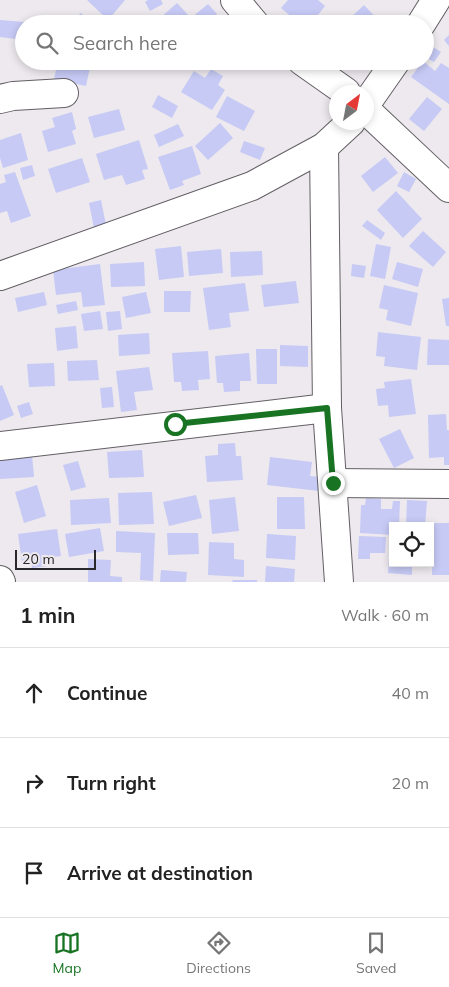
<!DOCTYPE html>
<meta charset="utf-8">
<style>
body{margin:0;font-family:Mulish,sans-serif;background:#f2f2f2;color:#222}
.controls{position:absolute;right:15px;bottom:15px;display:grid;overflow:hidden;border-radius:0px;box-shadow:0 2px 8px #0003}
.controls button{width:45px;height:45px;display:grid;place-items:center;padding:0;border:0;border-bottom:1px solid #e0e0e0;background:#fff;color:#222;font:25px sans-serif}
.compass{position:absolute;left:329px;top:85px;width:45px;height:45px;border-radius:50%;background:#fff;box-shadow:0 2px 8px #0003;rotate:32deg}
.scale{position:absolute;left:15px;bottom:12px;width:81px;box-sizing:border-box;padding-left:5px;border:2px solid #282729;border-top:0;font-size:14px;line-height:18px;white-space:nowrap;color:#282729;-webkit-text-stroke:4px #ede9ee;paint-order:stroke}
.stop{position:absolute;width:15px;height:15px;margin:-11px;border:4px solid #187423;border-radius:50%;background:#fff}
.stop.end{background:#187423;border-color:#fff;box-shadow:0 1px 5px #0008}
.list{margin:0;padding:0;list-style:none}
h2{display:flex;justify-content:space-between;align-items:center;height:65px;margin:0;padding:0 20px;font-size:21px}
h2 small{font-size:16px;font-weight:400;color:#767676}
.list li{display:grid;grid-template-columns:32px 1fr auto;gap:15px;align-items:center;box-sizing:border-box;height:90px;padding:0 20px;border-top:1px solid #e0e0e0}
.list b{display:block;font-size:19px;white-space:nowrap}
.list em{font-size:16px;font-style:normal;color:#767676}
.icon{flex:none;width:28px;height:28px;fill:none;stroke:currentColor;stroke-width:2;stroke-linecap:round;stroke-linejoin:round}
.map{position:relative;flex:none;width:449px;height:582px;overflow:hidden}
.search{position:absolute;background:#fff;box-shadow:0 2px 8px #0003;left:15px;right:15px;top:15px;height:55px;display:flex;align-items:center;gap:12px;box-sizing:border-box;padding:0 18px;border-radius:28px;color:#767676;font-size:19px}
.sheet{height:335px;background:#fff}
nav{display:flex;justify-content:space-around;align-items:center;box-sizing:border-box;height:70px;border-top:1px solid #e0e0e0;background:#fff;font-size:14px;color:#767676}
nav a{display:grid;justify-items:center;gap:2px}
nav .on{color:#187423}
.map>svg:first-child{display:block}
.building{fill:#c6caf5}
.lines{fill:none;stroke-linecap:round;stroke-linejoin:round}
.street-casing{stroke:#635f64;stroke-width:30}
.street{stroke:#fff;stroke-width:28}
.route{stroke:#187423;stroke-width:6}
</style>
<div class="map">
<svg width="449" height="582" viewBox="0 0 449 582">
<rect width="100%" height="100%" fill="#ede9ee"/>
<g class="building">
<polygon points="87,0 125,0 108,20"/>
<polygon points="148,0 161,0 163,4 150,11 145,2"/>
<polygon points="288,0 318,0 325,6 311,24 300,24 281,8"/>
<polygon points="177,3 191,18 208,4 217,14 210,20 213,24 164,24 159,19"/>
<polygon points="364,5 382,24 344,24"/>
<polygon points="81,13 91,24 69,24"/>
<polygon points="0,20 24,22 24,40 0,37"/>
<polygon points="449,35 449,46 444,40"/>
<polygon points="425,42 441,52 434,62 425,57"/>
<polygon points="58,61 91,63 86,86 54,79"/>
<polygon points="423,61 435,71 441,63 449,68 449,104 411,77"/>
<polygon points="211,69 223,76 218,85 225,90 212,110 181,92 194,71 205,78"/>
<polygon points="158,95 178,106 172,118 152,107"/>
<polygon points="227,96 255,111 244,131 216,117"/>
<polygon points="427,97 442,109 424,131 409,119"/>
<polygon points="119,109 125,130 94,138 88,117"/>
<polygon points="72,112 76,129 72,131 76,144 48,152 42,131 55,127 52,118"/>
<polygon points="220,123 233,138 208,160 195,146"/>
<polygon points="178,124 184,136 159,147 154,135"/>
<polygon points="21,133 28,160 3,168 0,158 0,140"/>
<polygon points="139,140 148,169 142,170 145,179 126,185 122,175 104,180 96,154"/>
<polygon points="244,141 265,148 260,160 240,152"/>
<polygon points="192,146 201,174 182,181 184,185 170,190 158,157"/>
<polygon points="385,157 398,173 373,192 361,176"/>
<polygon points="82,158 90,182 56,193 48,169"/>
<polygon points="32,165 35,176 23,180 20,168"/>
<polygon points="15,172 31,216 11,223 7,211 0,213 0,184 6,182 4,175"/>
<polygon points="404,172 416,179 409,192 397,186"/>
<polygon points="396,191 422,219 403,238 377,210"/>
<polygon points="101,200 106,225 94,228 89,203"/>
<polygon points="367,220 385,233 381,240 362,226"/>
<polygon points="423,231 446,252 433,267 409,246"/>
<polygon points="376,244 391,247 385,279 370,276"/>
<polygon points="181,246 184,277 159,280 155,249"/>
<polygon points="221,249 223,273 189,276 187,252"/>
<polygon points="262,251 263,275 231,277 230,252"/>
<polygon points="144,262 145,286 111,287 110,264"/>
<polygon points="397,262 423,269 418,287 392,279"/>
<polygon points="100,264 105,305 83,307 81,292 56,295 53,270"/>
<polygon points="352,264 366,266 364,278 351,276"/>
<polygon points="296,281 299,303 264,307 261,285"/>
<polygon points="245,283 249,311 229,313 231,327 209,330 203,288"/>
<polygon points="384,285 418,293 411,326 386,320 388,310 379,308"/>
<polygon points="164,291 191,291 190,312 164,312"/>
<polygon points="44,292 47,305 18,312 15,298"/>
<polygon points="146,292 151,313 126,318 122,297"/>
<polygon points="449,298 449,326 446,326 442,299"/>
<polygon points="76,301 78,310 58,314 56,305"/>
<polygon points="100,311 103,329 84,331 81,314"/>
<polygon points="120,311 122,329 108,331 106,312"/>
<polygon points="76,326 78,348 57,351 55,328"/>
<polygon points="378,332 421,337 417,370 384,366 385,357 376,356"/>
<polygon points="149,333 150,354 119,356 118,335"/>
<polygon points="428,339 449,340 449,365 427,365"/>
<polygon points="280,345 308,346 308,367 280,366"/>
<polygon points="256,349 277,349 277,384 257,384"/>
<polygon points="208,351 210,379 198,380 199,390 182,391 181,382 174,382 172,353"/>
<polygon points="249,353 251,381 240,381 240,391 224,392 223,383 217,383 215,356"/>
<polygon points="97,360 99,380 68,381 67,361"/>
<polygon points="54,363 55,386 29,387 27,364"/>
<polygon points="149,367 153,390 134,392 137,410 121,412 116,371"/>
<polygon points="411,379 416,414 389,417 388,405 378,406 376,389 385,388 384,382"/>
<polygon points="2,385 14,415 0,421 0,386"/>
<polygon points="112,387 114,407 102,408 100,388"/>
<polygon points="29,402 33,414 21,418 17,406"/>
<polygon points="446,414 447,430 449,430 449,465 444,465 444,457 429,458 428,415"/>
<polygon points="400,429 414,458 394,468 379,439"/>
<polygon points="235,443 236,456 241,456 243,480 207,482 205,456 218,455 218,444"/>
<polygon points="142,450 144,477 109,478 107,452"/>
<polygon points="32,455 34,477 0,479 0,457"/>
<polygon points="270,457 312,462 310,476 321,477 319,491 267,485"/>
<polygon points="78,461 86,487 71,491 63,465"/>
<polygon points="37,485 46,516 24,523 15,492"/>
<polygon points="152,492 154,524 119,525 118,493"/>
<polygon points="196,495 202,518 169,526 163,502"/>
<polygon points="235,497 239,531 212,534 209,500"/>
<polygon points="277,497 304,497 305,529 277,529"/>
<polygon points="109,498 111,523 71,525 70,500"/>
<polygon points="366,498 381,499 381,509 392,509 393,501 400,501 399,526 393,526 393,535 360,533 361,505 365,505"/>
<polygon points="407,500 427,501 425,526 406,526"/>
<polygon points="433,523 449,523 449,575 432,575"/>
<polygon points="100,528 104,551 69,557 65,534"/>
<polygon points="57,529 61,556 46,558 48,566 32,568 31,561 22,562 18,534"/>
<polygon points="116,531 155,533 153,581 140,580 141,553 116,552"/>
<polygon points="167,533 198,533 199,554 168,555"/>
<polygon points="267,534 296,536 295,560 266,558"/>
<polygon points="359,536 386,537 385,553 370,553 370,559 358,559"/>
<polygon points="209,542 234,543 234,559 244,560 244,577 208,575"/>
<polygon points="390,545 393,545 393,563 412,563 412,575 388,573"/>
<polygon points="88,559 111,560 110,576 122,577 122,582 88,582"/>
<polygon points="266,566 295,569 294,582 265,582"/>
<polygon points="161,570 187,572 186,582 160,582"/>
<polygon points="232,580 257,580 257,582 233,582"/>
</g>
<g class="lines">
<defs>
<g id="street">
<polyline points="235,0 255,24"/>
<polyline points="421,24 436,0"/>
<polyline points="302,61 346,92"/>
<polyline points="0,99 13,96 64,93"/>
<polyline points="366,104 396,61"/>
<polyline points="366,110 449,188"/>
<polyline points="324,147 327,408 339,582"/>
<polyline points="0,276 252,186 324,147 351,122"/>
<polyline points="0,446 327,408"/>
<polyline points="333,483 449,484"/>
<polyline points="0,580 1,582"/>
</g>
</defs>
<use href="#street" class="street-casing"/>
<use href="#street" class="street"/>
</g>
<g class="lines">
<polyline class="route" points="175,424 327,408 333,483"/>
</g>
</svg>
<div class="controls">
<button><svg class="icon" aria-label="locate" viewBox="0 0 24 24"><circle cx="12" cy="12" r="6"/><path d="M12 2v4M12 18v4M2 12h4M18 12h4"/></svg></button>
</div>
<svg class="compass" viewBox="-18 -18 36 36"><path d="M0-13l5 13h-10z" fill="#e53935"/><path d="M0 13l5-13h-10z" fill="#767676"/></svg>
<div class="scale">20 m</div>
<div class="stop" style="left:175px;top:424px"></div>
<div class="stop end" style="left:333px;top:483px"></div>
<div class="search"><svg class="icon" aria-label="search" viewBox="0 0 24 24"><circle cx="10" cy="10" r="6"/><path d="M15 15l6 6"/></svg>Search here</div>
</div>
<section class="sheet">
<h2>1 min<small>Walk · 60 m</small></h2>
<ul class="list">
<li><svg class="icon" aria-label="ahead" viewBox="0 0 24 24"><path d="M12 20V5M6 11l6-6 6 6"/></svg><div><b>Continue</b></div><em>40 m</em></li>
<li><svg class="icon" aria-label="right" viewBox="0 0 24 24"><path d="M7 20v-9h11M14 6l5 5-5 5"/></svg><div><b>Turn right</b></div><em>20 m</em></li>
<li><svg class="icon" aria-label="arrive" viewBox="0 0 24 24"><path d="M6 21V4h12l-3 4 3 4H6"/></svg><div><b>Arrive at destination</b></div></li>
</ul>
</section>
<nav>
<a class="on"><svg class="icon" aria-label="map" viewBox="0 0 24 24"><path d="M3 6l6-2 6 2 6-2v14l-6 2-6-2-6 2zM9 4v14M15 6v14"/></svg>Map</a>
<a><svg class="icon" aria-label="directions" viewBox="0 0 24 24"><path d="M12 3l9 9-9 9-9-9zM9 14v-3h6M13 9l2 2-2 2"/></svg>Directions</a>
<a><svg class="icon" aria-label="saved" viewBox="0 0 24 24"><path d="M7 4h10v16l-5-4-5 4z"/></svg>Saved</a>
</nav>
